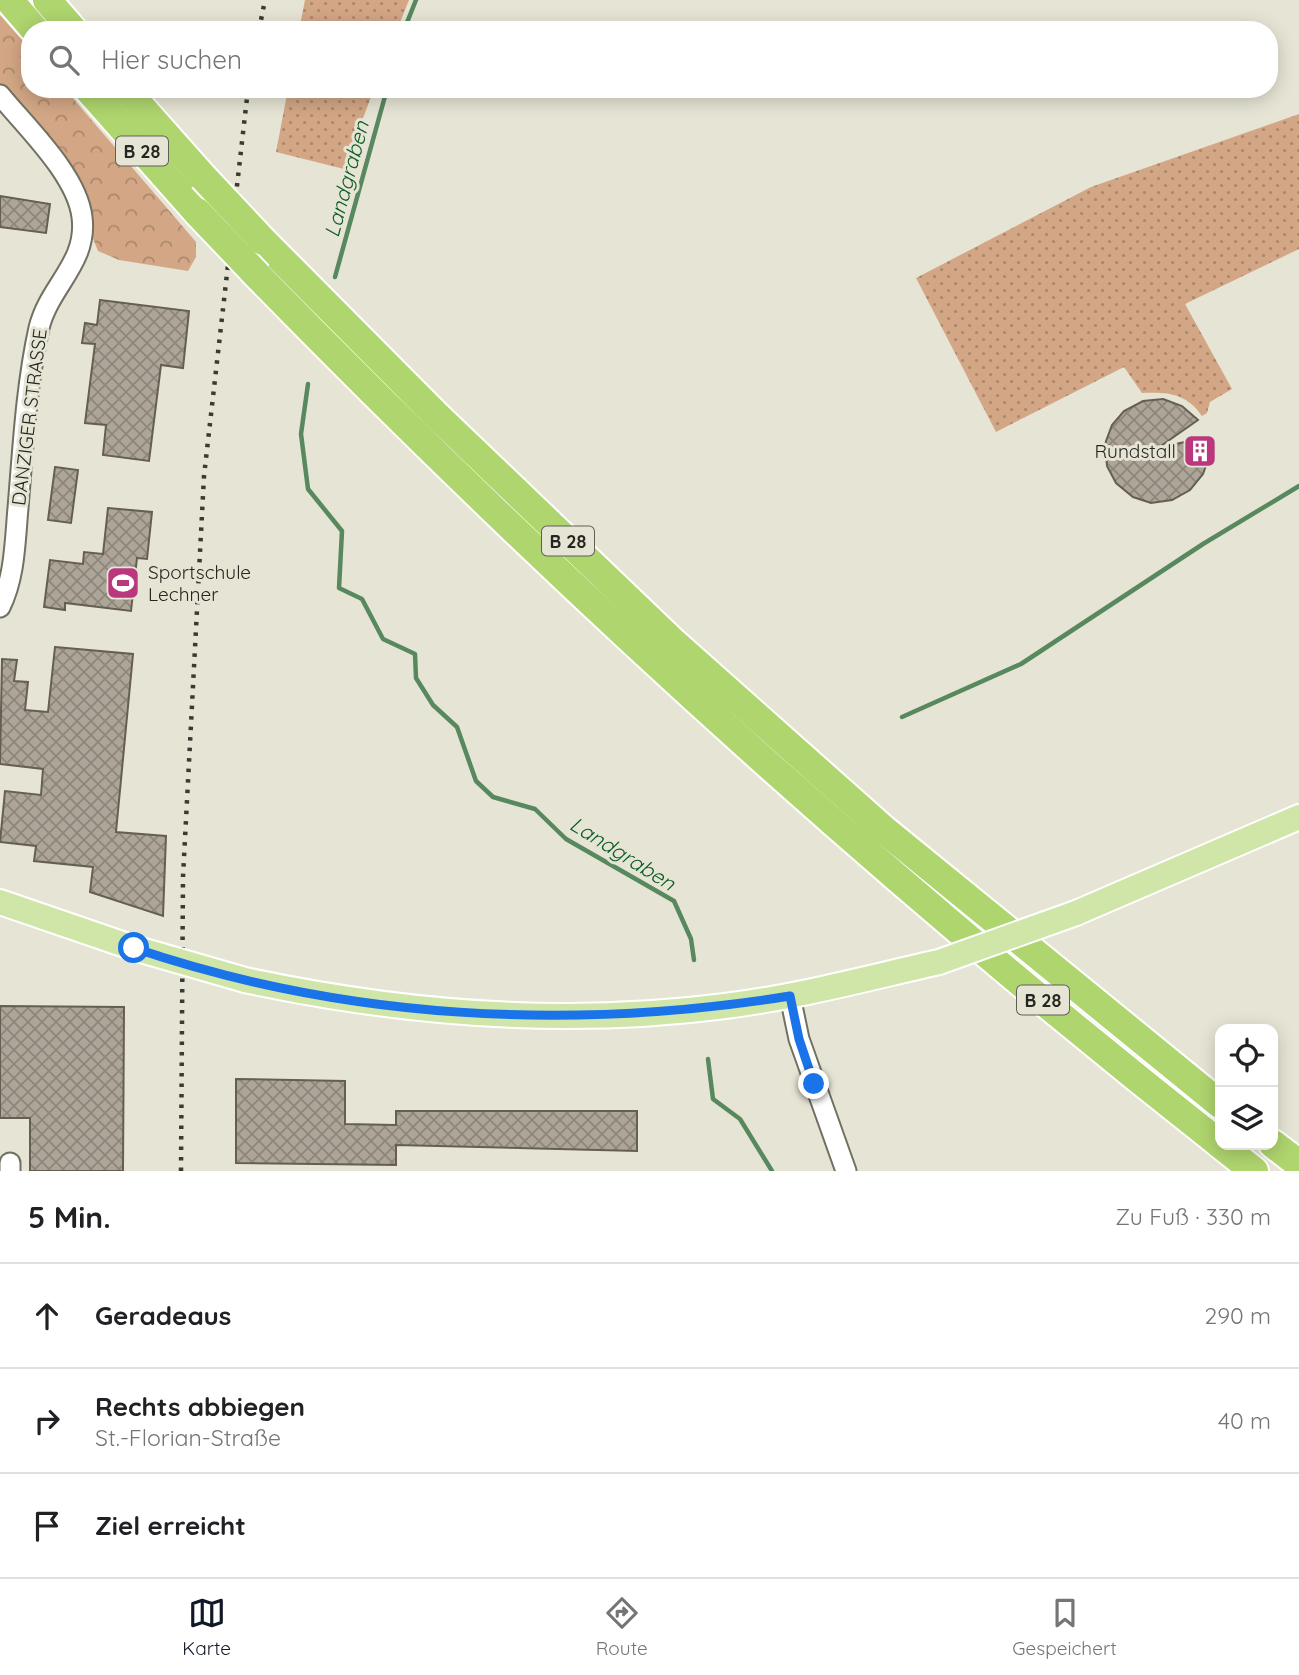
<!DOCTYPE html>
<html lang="de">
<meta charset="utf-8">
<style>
body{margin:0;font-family:Quicksand,sans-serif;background:#f2f2f2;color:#202124}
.controls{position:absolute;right:21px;bottom:21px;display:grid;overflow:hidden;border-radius:14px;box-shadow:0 4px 18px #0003}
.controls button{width:63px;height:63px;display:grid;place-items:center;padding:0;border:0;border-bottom:2px solid #e0e0e0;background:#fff;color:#202124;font:35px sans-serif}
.stop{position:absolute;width:21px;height:21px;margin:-16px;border:5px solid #1a73e8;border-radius:50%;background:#fff}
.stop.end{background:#1a73e8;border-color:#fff;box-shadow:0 2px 7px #0008}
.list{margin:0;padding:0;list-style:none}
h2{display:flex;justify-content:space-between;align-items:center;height:91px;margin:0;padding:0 28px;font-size:30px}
h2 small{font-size:23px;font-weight:400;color:#757577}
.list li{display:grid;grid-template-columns:46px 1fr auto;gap:21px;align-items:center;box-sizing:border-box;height:105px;padding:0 28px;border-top:2px solid #e0e0e0}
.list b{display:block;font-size:26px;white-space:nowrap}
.list p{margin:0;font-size:23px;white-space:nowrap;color:#757577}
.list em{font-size:23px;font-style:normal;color:#757577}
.icon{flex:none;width:38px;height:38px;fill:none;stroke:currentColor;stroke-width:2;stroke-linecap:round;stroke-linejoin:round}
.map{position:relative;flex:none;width:1299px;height:1171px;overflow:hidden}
.search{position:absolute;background:#fff;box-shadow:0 4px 18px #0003;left:21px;right:21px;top:21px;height:77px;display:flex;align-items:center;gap:18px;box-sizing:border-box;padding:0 24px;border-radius:28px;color:#757577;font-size:26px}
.sheet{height:406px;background:#fff}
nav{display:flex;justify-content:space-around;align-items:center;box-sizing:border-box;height:98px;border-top:2px solid #e0e0e0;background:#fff;font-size:19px;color:#757577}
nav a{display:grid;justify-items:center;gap:4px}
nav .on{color:#111827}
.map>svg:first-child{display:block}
.green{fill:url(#green-dots)}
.forest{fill:url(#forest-crowns)}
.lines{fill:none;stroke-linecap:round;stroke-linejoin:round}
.stream{stroke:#57885e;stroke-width:4.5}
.building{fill:url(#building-cross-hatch);stroke:#655e52;stroke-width:2}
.minor-casing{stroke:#717062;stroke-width:23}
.major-casing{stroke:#fff;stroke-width:28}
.highway-casing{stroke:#fff;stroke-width:32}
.minor{stroke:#fff;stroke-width:19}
.major{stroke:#cfe6a8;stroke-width:24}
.highway{stroke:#afd56e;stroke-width:28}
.rail{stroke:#3a3a33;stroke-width:4.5;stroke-dasharray:3.5 7;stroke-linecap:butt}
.major-bridge-casing{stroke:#fff;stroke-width:28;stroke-linecap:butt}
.highway-bridge-casing{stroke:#fff;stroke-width:32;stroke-linecap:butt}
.major-bridge{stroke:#cfe6a8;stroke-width:24}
.highway-bridge{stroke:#afd56e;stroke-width:28}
.route{stroke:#1a73e8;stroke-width:9}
.labels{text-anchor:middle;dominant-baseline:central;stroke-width:6;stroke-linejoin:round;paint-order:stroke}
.shield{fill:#e6e5d5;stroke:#605f56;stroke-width:2}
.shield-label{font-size:18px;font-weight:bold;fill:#262620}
.street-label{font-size:19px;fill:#262620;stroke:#e6e5d5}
.poi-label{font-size:19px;fill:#262620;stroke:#e6e5d5;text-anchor:end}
.water-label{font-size:21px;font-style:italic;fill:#0c5c26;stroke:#e6e5d5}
</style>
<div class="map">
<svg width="1299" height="1171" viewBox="0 0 1299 1171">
<defs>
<pattern id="green-dots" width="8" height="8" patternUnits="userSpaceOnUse" patternTransform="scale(1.75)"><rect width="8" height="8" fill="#d3a786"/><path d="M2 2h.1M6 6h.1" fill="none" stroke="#ab886d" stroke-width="1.8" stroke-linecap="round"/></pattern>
<pattern id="forest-crowns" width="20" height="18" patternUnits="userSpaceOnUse" patternTransform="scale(1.75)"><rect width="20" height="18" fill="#d3a786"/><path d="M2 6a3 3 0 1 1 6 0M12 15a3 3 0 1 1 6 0" fill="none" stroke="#ab886d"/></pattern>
<pattern id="building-cross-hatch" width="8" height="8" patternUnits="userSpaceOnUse" patternTransform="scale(1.75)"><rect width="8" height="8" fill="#ada598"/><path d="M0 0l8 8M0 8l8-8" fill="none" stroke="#8d867c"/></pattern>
</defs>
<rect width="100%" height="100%" fill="#e6e5d5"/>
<g class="green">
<polygon points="305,0 409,0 397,30 299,30"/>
<polygon points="288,89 374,89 344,169 276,152"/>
<path d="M1299 114V249L1185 304 1232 389 1210 402 1207 413 1202 416C1186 393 1168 392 1142 393L1124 367 996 432 916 278 1091 187Z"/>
</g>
<polygon class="forest" points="0,15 30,49 30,89 65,89 196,242 196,257 188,271 119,260 98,251 92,236 89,211 0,91"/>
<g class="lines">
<g class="stream">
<polyline points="404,30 416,0"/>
<polyline points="335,277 387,89"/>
<polyline points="308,384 301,434 308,489 342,531 339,588 362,599 383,639 415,654 416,678 433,705 457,727 476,781 493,797 535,809 566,839 674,901 691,939 694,960"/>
<polyline points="902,717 1021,664 1203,544 1299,486"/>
<polyline points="708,1059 713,1099 740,1119 772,1171"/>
</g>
</g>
<g class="building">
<polygon points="0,196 50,204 46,233 0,227"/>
<polygon points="100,300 189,311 183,368 161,365 149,461 103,455 106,425 85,423 95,344 82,343 85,323 97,325"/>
<polygon points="1163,399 1182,406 1198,420 1158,448 1207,437 1209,457 1203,474 1190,490 1172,500 1151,503 1133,497 1116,483 1107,466 1105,444 1112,425 1124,411 1143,401"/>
<polygon points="55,467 78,470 71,523 48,520"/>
<polygon points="108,508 152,512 147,559 137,558 131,611 65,603 65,610 44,607 50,560 83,564 84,552 103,554"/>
<polygon points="55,647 133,654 116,832 166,836 163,916 90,892 93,867 34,861 36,846 0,842 5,791 41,795 43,769 0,764 2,659 17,660 14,681 28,682 25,710 48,712"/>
<polygon points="0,1006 124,1007 123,1171 30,1171 30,1118 0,1118"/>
<polygon points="236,1079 345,1081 345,1124 396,1125 396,1111 637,1111 637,1151 396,1145 396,1165 236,1163"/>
</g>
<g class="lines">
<defs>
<g id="minor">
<path d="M0 95C27 128 77 175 82 217 88 263 49 286 39 328 26 387 23 448 18 508 15 541 15 577 0 607"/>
<polyline points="790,996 799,1039 846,1171"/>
<polyline points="10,1163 10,1171"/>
</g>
<g id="major">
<polyline points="0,902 134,948"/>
<polyline points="1076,913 1299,817"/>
<path d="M245 980C404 1014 564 1027 725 1006 798 997 868 978 939 962"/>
</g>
<g id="highway">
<polyline points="9,0 35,30"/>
<polyline points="47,0 73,30"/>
<polyline points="88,89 197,212"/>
<polyline points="125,89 203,177"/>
<polyline points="263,241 437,416 674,643 883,829 1220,1104"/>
<path d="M258 276C560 585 881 877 1220 1144"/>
<polyline points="1273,1144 1299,1164"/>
<polyline points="1221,1145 1254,1171"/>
</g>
</defs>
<use href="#minor" class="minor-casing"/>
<use href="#major" class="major-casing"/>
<use href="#highway" class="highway-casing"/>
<use href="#minor" class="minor"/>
<use href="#major" class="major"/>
<use href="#highway" class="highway"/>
<g class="rail">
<polyline points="259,30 265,0"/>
<polyline points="181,1171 183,877 204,476 248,89"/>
</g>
<defs>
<g id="major-bridge">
<polyline points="134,948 245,980"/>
<polyline points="939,962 1076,913"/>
</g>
<g id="highway-bridge">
<polyline points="203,177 263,241"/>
<polyline points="197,212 258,276"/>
</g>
</defs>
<use href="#major-bridge" class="major-bridge-casing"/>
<use href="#highway-bridge" class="highway-bridge-casing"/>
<use href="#major-bridge" class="major-bridge"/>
<use href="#highway-bridge" class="highway-bridge"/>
</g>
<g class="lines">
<path class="route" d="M134 948C346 1020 571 1031 790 996L799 1039 814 1084"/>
</g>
<defs>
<symbol id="building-square" viewBox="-11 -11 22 22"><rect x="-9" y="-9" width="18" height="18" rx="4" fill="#ba377e" stroke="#e6e5d5"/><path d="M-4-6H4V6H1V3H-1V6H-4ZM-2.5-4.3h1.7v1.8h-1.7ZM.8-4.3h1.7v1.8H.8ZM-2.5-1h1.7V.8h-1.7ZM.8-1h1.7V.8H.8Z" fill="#fff"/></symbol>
<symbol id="stadium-square" viewBox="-11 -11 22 22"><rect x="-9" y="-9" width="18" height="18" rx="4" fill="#ba377e" stroke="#e6e5d5"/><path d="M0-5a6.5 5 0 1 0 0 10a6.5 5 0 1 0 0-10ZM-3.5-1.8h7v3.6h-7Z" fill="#fff"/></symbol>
</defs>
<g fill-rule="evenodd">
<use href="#building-square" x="1181" y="432" width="38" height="38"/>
<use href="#stadium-square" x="104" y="564" width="38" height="38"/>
</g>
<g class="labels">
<g class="shield">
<rect x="116" y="136.5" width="52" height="29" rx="5"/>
<rect x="542" y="526.5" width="52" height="29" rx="5"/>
<rect x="1017" y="985.5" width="52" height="29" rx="5"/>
</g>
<g class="shield-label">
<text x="142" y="151">B 28</text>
<text x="568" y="541">B 28</text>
<text x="1043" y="1000">B 28</text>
</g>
<g class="street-label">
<text transform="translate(29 417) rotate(-83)">DANZIGER STRASSE</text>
</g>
<g class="poi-label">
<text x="1176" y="451">Rundstall</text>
<text x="148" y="572" text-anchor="start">Sportschule<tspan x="148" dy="22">Lechner</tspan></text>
</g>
<g class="water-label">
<text transform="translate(346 179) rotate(-75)">Landgraben</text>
<text transform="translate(623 853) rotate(32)">Landgraben</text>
</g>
</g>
</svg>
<div class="controls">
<button><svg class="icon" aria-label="locate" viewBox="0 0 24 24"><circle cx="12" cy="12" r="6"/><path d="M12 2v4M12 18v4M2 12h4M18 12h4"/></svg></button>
<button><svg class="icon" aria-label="layers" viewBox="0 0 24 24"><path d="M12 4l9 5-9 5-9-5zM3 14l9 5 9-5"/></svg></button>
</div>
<div class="stop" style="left:134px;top:948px"></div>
<div class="stop end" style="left:814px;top:1084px"></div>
<div class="search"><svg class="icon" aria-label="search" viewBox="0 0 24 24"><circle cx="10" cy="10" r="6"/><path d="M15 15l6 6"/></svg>Hier suchen</div>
</div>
<section class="sheet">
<h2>5 Min.<small>Zu Fuß · 330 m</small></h2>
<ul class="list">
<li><svg class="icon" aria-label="ahead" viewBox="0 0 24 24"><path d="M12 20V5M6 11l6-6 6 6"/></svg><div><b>Geradeaus</b></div><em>290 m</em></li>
<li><svg class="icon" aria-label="right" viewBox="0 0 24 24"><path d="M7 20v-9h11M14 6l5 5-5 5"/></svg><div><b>Rechts abbiegen</b><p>St.-Florian-Straße</p></div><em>40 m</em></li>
<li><svg class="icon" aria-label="arrive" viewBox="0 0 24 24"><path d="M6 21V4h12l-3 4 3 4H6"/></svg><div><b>Ziel erreicht</b></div></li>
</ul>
</section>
<nav>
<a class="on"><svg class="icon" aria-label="map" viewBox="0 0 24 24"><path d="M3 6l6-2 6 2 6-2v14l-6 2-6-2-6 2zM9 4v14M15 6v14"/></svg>Karte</a>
<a><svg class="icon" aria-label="directions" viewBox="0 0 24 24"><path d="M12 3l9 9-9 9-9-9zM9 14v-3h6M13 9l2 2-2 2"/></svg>Route</a>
<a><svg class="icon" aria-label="saved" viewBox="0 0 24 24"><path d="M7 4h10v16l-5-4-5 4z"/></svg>Gespeichert</a>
</nav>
